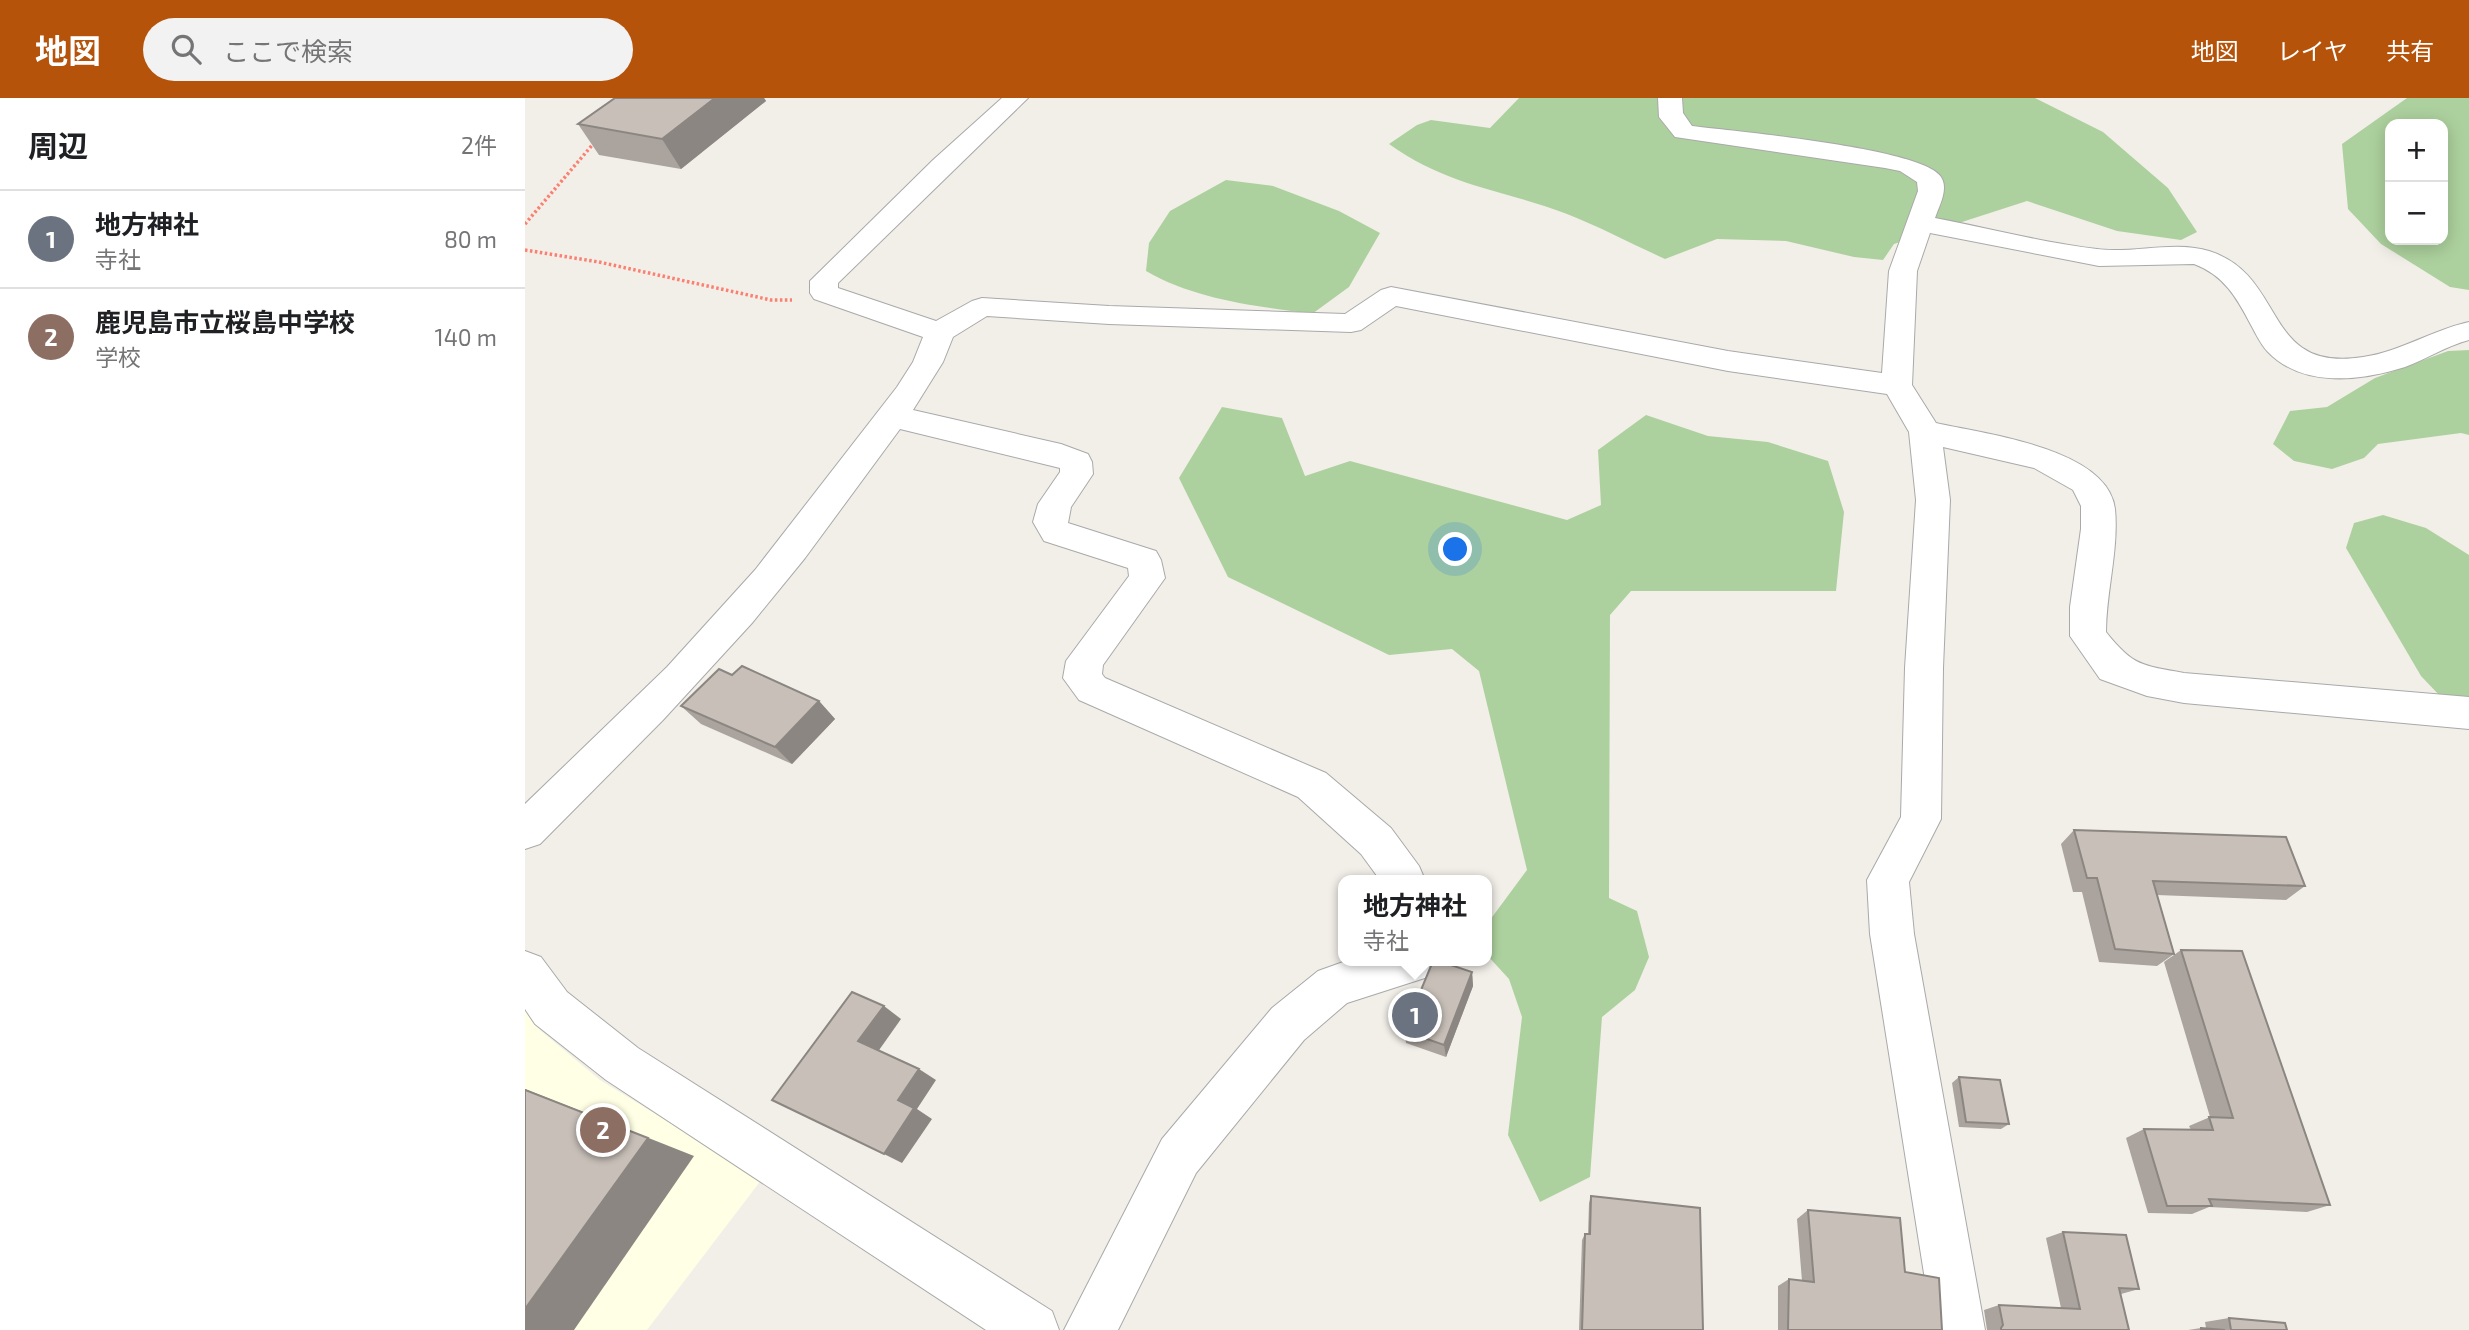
<!DOCTYPE html>
<html lang="ja">
<meta charset="utf-8">
<style>
body{margin:0;font-family:"Exo 2","Noto Sans JP",sans-serif;background:#f2f2f2;color:#202124}
.controls{position:absolute;right:21px;top:21px;display:grid;overflow:hidden;border-radius:14px;box-shadow:0 4px 18px #0003}
.controls button{width:63px;height:63px;display:grid;place-items:center;padding:0;border:0;border-bottom:2px solid #e0e0e0;background:#fff;color:#202124;font:35px sans-serif}
.you{position:absolute;left:931px;top:452px;width:24px;height:24px;margin:-18px;border:5px solid #fff;border-radius:50%;background:#1a73e8;box-shadow:0 0 0 10px #1a73e833}
.badge{display:grid;place-items:center;width:46px;height:46px;border-radius:50%;background:#b45309;color:#fff;font-size:23px;font-weight:700}
.pin{position:absolute;translate:-50% -50%;border:4px solid #fff;box-shadow:0 2px 7px #0006}
.popup{position:absolute;left:813px;top:777px;width:154px;height:91px;box-sizing:border-box;display:grid;place-content:center;border-radius:14px;background:#fff;filter:drop-shadow(0 2px 5px #0005);font-size:23px;white-space:nowrap;color:#757577}
.popup b{font-size:26px;color:#202124}
.popup::after{content:'';position:absolute;left:50%;top:100%;margin-left:-14px;border:14px solid transparent;border-top-color:#fff}
.list{margin:0;padding:0;list-style:none}
h2{display:flex;justify-content:space-between;align-items:center;height:91px;margin:0;padding:0 28px;font-size:30px}
h2 small{font-size:23px;font-weight:400;color:#757577}
.list li{display:grid;grid-template-columns:46px 1fr auto;gap:21px;align-items:center;box-sizing:border-box;height:98px;padding:0 28px;border-top:2px solid #e0e0e0}
.list b{display:block;font-size:26px;white-space:nowrap}
.list p{margin:0;font-size:23px;white-space:nowrap;color:#757577}
.list em{font-size:23px;font-style:normal;color:#757577}
.icon{flex:none;width:38px;height:38px;fill:none;stroke:currentColor;stroke-width:2;stroke-linecap:round;stroke-linejoin:round}
.map{position:relative;flex:none;width:1944px;height:1232px;overflow:hidden}
header{display:flex;align-items:center;gap:42px;box-sizing:border-box;height:98px;padding:0 35px;background:#b45309;color:#fff}
header strong{font-size:33px}
nav{display:flex;gap:38px;margin-inline-start:auto;font-size:24px}
.search{width:490px;height:63px;background:#f2f2f2;display:flex;align-items:center;gap:18px;box-sizing:border-box;padding:0 24px;border-radius:38px;color:#757577;font-size:26px}
main{display:flex}
aside{flex:1;background:#fff}
.map>svg:first-child{display:block}
.education{fill:#ffffe5}
.forest{fill:#add19e;fill-rule:evenodd}
.lines{fill:none;stroke-linecap:round;stroke-linejoin:round}
.street-casing{stroke:#a9a9a9;stroke-width:2}
.path{stroke:#fa8072;stroke-width:3.5;stroke-dasharray:2.5 2.5;stroke-linecap:butt}
.street{fill:#fff;fill-rule:evenodd}
.wall{fill:#aba49e}
.shaded-wall{fill:#8b8681}
.building{fill:#c7bfb8;stroke:#8b8681;stroke-width:2}
</style>
<header>
<strong>地図</strong>
<div class="search"><svg class="icon" aria-label="search" viewBox="0 0 24 24"><circle cx="10" cy="10" r="6"/><path d="M15 15l6 6"/></svg>ここで検索</div>
<nav><a>地図</a><a>レイヤ</a><a>共有</a></nav>
</header>
<main>
<aside>
<h2>周辺<small>2件</small></h2>
<ul class="list">
<li><span class="badge" style="background:#6b7280">1</span><div><b>地方神社</b><p>寺社</p></div><em>80 m</em></li>
<li><span class="badge" style="background:#8d6e63">2</span><div><b>鹿児島市立桜島中学校</b><p>学校</p></div><em>140 m</em></li>
</ul>
</aside>
<div class="map">
<svg width="1944" height="1232" viewBox="0 0 1944 1232">
<rect width="100%" height="100%" fill="#f2efe9"/>
<polygon class="education" points="0,911 15,932 75,982 237,1081 122,1232 0,1232"/>
<g class="forest">
<path d="M994 0H1510L1578 34 1643 90 1672 134 1656 142 1592 133 1502 103 1369 146 1358 162 1329 159 1261 143 1192 141 1140 161C1107 146 1075 129 1042 116 977 91 924 89 864 46L892 27 906 22 965 30Z"/>
<path d="M1882 0H1944V192L1925 189 1856 146 1823 111 1817 46ZM1865 26H1918V142H1865Z"/>
<path d="M701 82 748 88 814 113 855 135 824 189 787 216C731 208 671 202 621 173L624 145 645 113Z"/>
<polygon points="1944,252 1944,337 1936,335 1853,346 1839,360 1807,371 1769,363 1748,346 1765,313 1802,309 1850,280 1923,253"/>
<polygon points="697,309 757,320 780,378 825,363 1042,422 1076,407 1073,352 1121,317 1183,338 1243,344 1303,363 1319,414 1311,493 1106,493 1085,517 1084,800 1112,813 1124,859 1110,892 1077,919 1065,1079 1015,1104 983,1037 997,919 984,881 962,857 962,826 1002,772 954,573 927,551 864,557 703,479 654,380"/>
<polygon points="1858,417 1901,430 1944,457 1944,601 1916,599 1896,578 1821,450 1829,425"/>
</g>
<g class="lines">
<defs>
<g id="street">
<path d="M477 0H503L313 185V190L411 223 447 203 457 200 584 208 820 216 856 192 866 189 1203 253 1357 275 1364 173 1393 93 1392 84 1375 73 1360 70 1150 39 1134 19 1133 0H1157L1158 15 1167 28C1207 33 1399 50 1416 79 1424 91 1414 108 1410 120 1464 130 1518 145 1572 151 1608 156 1649 142 1684 153 1763 178 1736 275 1838 259 1875 254 1907 232 1944 224V242C1921 248 1902 261 1880 269 1836 283 1778 290 1743 254 1736 247 1731 236 1726 227 1712 200 1699 177 1669 166L1574 168 1405 135 1392 173 1387 287 1411 325C1459 336 1583 350 1590 411 1594 451 1581 494 1581 534 1609 569 1617 567 1659 575L1944 599V631L1659 605 1622 598 1575 581 1545 538V509L1556 431V408L1548 392 1509 370 1418 349 1425 402 1418 570 1416 721 1384 784 1389 836 1460 1232H1408L1345 836 1342 782 1376 719 1380 570 1391 402 1384 334 1362 296 1203 273 871 208 836 232 826 234 584 226 462 218 428 239 418 264 388 312 536 346 563 356 567 364 568 376 546 409 543 425 631 453 636 462 640 480 578 567 577 576 580 580 801 675 866 730 894 768 900 782H855L836 756 773 699 554 602 538 580 541 563 604 478 603 470 519 443 508 424 513 406 535 374V370L375 331 280 460 227 525 138 622 15 746 0 751V706L142 569 230 472 372 289 388 264 398 239 289 201 285 195V183L408 62Z"/>
<polygon points="0,853 16,859 42,894 113,950 527,1213 534,1232 461,1232 81,982 10,926 0,911"/>
<polygon points="821,863 912,863 906,878 822,905 779,942 671,1075 593,1232 539,1232 637,1041 747,910 793,873"/>
</g>
</defs>
<use href="#street" class="street-casing"/>
<g class="path">
<polyline points="0,126 69,45"/>
<polyline points="0,152 74,164 246,202 267,202"/>
</g>
<use href="#street" class="street"/>
</g>
<g class="wall">
<polygon points="90,0 239,0 241,3 156,71 74,57 53,26"/>
<polygon points="207,577 294,603 310,621 267,666 176,626 156,608"/>
<polygon points="1549,732 1780,788 1761,802 1632,797 1649,856 1632,868 1574,864 1557,794 1548,794 1536,746"/>
<polygon points="1656,852 1805,1107 1782,1114 1684,1109 1667,1116 1623,1115 1601,1040 1619,1031 1666,1032 1664,1028 1685,1019 1639,864"/>
<polygon points="947,874 948,888 921,959 881,945 879,933"/>
<polygon points="1434,979 1484,1026 1476,1031 1434,1029 1427,985"/>
<polygon points="1066,1098 1178,1232 1054,1232 1057,1142 1060,1136 1063,1136 1064,1105"/>
<polygon points="1283,1112 1380,1174 1417,1232 1253,1232 1253,1188 1264,1181 1277,1183 1272,1121"/>
<polygon points="1538,1134 1614,1191 1596,1196 1604,1232 1462,1232 1459,1212 1474,1207 1536,1210 1521,1140"/>
<polygon points="1704,1220 1762,1232 1663,1232 1676,1230 1681,1230 1680,1224"/>
</g>
<g class="shaded-wall">
<polygon points="190,0 239,0 241,3 156,71 137,41"/>
<polygon points="294,603 310,621 267,666 250,649"/>
<polygon points="947,874 948,888 921,959 919,947"/>
<polygon points="359,908 376,921 352,955 333,943"/>
<polygon points="394,971 411,982 392,1011 407,1021 377,1065 359,1056 373,1002"/>
<polygon points="0,991 169,1058 49,1232 0,1232"/>
</g>
<g class="building">
<polygon points="90,0 190,0 137,41 53,26"/>
<polygon points="217,568 294,603 250,649 156,608 194,571 207,577"/>
<polygon points="1549,732 1761,739 1780,788 1628,783 1649,856 1590,851 1572,780 1562,780"/>
<polygon points="1656,852 1717,853 1805,1107 1684,1101 1687,1108 1642,1108 1619,1031 1688,1032 1684,1019 1708,1020"/>
<polygon points="908,863 914,863 947,874 919,947 879,933"/>
<polygon points="327,894 359,908 333,943 394,971 373,1002 389,1010 359,1056 247,1002"/>
<polygon points="1434,979 1475,982 1484,1026 1441,1024"/>
<polygon points="0,992 123,1040 0,1211"/>
<polygon points="1066,1098 1175,1110 1178,1232 1057,1232 1060,1136 1065,1136"/>
<polygon points="1283,1112 1375,1120 1380,1174 1414,1180 1417,1232 1263,1232 1264,1181 1289,1184"/>
<polygon points="1538,1134 1601,1137 1614,1191 1594,1190 1604,1232 1476,1232 1476,1230 1478,1227 1474,1207 1555,1211"/>
<polygon points="1704,1220 1760,1225 1762,1232 1706,1232"/>
<polygon points="1676,1230 1700,1232 1676,1232"/>
</g>
</svg>
<div class="controls">
<button>+</button>
<button>−</button>
</div>
<div class="you"></div>
<div class="pin badge" style="left:890px;top:917px;background:#6b7280">1</div>
<div class="popup"><b>地方神社</b>寺社</div>
<div class="pin badge" style="left:78px;top:1032px;background:#8d6e63">2</div>
</div>
</main>
